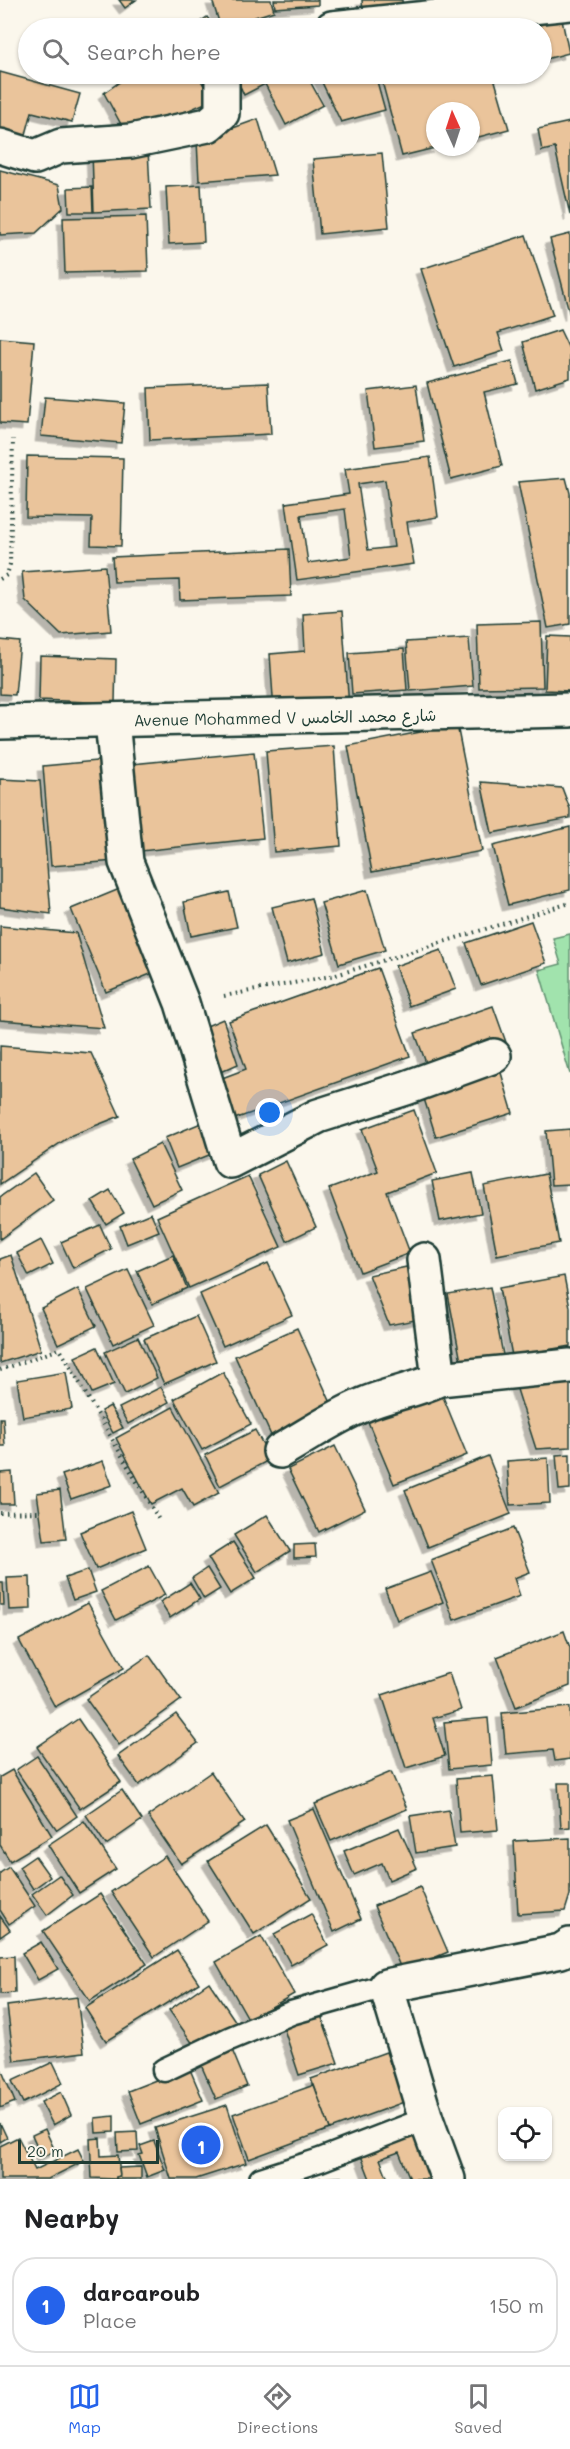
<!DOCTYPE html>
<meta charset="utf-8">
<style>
body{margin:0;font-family:Mali,"Playpen Sans Arabic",sans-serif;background:#f6f6f6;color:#202124}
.controls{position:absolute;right:18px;bottom:18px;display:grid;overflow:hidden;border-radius:12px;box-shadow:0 2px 4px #0004}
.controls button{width:54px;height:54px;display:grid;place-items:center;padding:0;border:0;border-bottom:2px solid #e0e0e0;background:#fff;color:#202124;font:30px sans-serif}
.compass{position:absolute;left:426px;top:102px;width:54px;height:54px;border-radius:50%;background:#fff;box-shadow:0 2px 4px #0004;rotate:357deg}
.scale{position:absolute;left:18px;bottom:15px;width:141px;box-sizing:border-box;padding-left:6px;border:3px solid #1f3d34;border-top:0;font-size:16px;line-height:21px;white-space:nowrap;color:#1f3d34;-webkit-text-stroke:4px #fbf7ec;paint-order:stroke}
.you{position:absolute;left:270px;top:1113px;width:21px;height:21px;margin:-15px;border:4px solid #fff;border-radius:50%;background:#1a73e8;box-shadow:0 0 0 9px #1a73e833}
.badge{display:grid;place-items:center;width:39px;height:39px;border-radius:50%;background:#2563eb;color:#fff;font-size:20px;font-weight:700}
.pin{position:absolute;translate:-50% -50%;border:3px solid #fff;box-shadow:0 2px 6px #0006}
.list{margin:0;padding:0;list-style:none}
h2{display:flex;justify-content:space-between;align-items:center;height:78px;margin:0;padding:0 24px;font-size:26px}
h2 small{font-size:20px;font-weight:400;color:#757577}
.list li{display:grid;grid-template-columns:39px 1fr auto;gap:18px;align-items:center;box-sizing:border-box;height:96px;margin:0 12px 12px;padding:0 12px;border:2px solid #e0e0e0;border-radius:24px}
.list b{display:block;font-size:22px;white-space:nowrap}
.list p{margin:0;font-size:20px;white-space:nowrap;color:#757577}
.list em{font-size:20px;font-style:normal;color:#757577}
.icon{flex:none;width:33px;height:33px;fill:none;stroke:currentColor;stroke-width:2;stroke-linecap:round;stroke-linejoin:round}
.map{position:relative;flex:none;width:570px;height:2179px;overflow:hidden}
.search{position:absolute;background:#fff;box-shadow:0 2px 4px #0004;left:18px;right:18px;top:18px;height:66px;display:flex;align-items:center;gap:15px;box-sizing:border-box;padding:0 21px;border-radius:33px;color:#757577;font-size:22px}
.sheet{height:186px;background:#fff}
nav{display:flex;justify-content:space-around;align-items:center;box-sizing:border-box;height:84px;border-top:2px solid #e0e0e0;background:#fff;font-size:16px;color:#757577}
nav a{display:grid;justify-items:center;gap:3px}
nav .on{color:#2563eb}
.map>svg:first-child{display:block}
.green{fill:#a1e3ad;stroke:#609070;stroke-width:1.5}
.building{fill:#eac49b;stroke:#1f3d34;stroke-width:1.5;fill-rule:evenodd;filter:url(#shadow)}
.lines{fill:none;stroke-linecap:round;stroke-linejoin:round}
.service-casing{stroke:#1f3d34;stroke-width:27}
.minor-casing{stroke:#1f3d34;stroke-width:38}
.tertiary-casing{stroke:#1f3d34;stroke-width:38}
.path{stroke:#1f3d34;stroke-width:4;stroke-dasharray:1.5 4.5;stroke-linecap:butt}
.service{stroke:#fbf7ec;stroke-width:22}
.minor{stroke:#fbf7ec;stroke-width:33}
.tertiary{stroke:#fbf7ec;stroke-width:33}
.labels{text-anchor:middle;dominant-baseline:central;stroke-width:4.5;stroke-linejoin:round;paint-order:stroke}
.street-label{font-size:16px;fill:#1f3d34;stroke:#fbf7ec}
</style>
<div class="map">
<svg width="570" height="2179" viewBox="0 0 570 2179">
<defs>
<filter id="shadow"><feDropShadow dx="-5.5" dy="5.5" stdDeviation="0" flood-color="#0004"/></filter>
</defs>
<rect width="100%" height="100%" fill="#fbf7ec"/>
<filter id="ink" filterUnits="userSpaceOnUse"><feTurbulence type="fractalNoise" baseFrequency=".0167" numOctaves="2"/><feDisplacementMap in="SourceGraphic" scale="12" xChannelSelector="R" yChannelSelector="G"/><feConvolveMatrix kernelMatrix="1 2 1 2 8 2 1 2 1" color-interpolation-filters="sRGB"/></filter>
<g filter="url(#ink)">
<polygon class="green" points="570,934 570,1074 539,970 561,964 553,938"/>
<g class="building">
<polygon points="119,0 136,0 125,8"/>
<polygon points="212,0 271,0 274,11 221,28"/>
<polygon points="274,0 318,0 318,5 275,8"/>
<polygon points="362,0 402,0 403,11 363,14"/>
<polygon points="207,17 215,28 191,28"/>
<polygon points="562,20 569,53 542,60 542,28 526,28"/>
<polygon points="0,72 80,94 72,122 32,112 24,142 0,136"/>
<polygon points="131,74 202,74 199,77 212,100 128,137 104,93"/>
<polygon points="235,74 306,74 323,105 286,125 265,84 244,95"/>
<polygon points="318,74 375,74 385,110 341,122"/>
<polygon points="380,74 493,74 509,129 471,139 471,111 435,111 435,147 439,147 402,156"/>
<polygon points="258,119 275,175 199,181 197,141"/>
<polygon points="570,122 570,215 555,148 542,151 538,129"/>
<polygon points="148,149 151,209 94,212 92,152"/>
<polygon points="382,153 389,227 320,234 313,159"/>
<polygon points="0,170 59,185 63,208 36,233 0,235"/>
<polygon points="201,185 204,242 169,244 166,187"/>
<polygon points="92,187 93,212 69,212 68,188"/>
<polygon points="146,216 148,271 65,273 63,218"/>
<polygon points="570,234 570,315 550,239"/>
<polygon points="526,235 553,315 498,333 504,351 454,367 421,269"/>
<polygon points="560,330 570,351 570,378 535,389 523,342"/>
<polygon points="0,338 34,341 27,425 0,423"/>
<polygon points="512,361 518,384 484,392 502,466 451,479 427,383"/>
<polygon points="268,383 271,434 150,440 148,388"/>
<polygon points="416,385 424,441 375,447 368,391"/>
<polygon points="45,397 125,403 121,443 41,436"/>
<polygon points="27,456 123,458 121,546 91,545 92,518 26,517"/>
<path d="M430 457 438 517 407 522 414 564 297 580 286 503 349 494 345 469ZM385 480 394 547 368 550 358 484ZM345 509 351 557 308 563 301 515Z"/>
<polygon points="566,478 570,493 570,624 548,628 518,482"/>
<polygon points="289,549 291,596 180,600 179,580 114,582 112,557"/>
<polygon points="105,566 111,631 61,635 25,600 22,572"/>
<polygon points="342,611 349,707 274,712 270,654 305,651 303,614"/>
<polygon points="541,622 543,687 479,688 477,624"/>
<polygon points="547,636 570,637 570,691 545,690"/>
<polygon points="469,638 473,686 410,691 406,642"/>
<polygon points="0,640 20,642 15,695 0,694"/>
<polygon points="404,649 407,690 352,694 349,653"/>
<polygon points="40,656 116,659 115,703 39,700"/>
<polygon points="457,725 482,851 372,872 348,746"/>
<polygon points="334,746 341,846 274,852 266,751"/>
<polygon points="254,752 263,838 141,851 132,764"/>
<polygon points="107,760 116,861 51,866 43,766"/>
<polygon points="0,779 40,781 51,914 0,907"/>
<polygon points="481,782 562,788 570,809 570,818 492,833"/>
<polygon points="570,827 570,890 508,905 493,846"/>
<polygon points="122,888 158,971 106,992 71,909"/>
<polygon points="367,890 385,950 339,964 321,903"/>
<polygon points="229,892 237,927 191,936 184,902"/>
<polygon points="311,898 325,953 287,963 272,907"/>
<polygon points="531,921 546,963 481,985 466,943"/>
<polygon points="0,926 76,933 104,1028 0,1020"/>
<polygon points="441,950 456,989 409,1006 395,966"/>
<polygon points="378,968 410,1056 229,1121 214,1081 246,1069 229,1021"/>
<polygon points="493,1006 507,1045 429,1071 415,1033"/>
<polygon points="223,1019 238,1064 218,1073 202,1028"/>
<polygon points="0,1046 91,1053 120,1116 72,1135 0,1184"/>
<polygon points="499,1066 513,1113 436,1137 421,1089"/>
<polygon points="414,1110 437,1173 387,1192 410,1253 360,1272 329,1189 378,1171 362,1129"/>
<polygon points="201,1123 214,1153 177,1168 165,1138"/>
<polygon points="570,1129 570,1184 551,1185 546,1131"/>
<polygon points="160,1144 182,1190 152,1204 130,1159"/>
<polygon points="286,1161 316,1227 287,1241 258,1175"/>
<polygon points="34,1173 53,1200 0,1239 0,1197"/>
<polygon points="473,1173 481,1213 440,1221 432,1181"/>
<polygon points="546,1174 559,1243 497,1255 484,1186"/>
<polygon points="248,1176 281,1247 189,1288 157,1217"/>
<polygon points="110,1190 124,1213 106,1224 92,1201"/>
<polygon points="151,1213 159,1231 127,1244 120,1226"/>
<polygon points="100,1225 111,1249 73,1268 61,1242"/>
<polygon points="41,1240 53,1264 29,1276 17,1253"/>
<polygon points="11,1255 41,1350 0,1363 0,1259"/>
<polygon points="173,1255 187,1288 152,1304 137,1271"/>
<polygon points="268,1263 292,1315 223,1346 200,1294"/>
<polygon points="416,1265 426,1318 389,1325 369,1275"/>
<polygon points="128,1270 154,1325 113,1344 87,1289"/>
<polygon points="564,1276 570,1307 570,1346 512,1356 499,1288"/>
<polygon points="490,1287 505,1365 463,1372 448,1294"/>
<polygon points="78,1289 96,1326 58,1344 41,1308"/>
<polygon points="196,1316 216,1361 164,1384 144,1339"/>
<polygon points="297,1328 336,1414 274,1442 235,1356"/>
<polygon points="138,1337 157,1378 125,1394 105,1352"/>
<polygon points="97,1347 114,1384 92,1393 75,1357"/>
<polygon points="66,1372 72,1409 23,1417 17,1380"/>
<polygon points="223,1372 251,1424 202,1450 174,1399"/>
<polygon points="570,1376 570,1447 536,1449 514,1380"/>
<polygon points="161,1387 169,1402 128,1424 119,1408"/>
<polygon points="439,1387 467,1455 394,1484 366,1417"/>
<polygon points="110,1406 123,1428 113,1433 101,1411"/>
<polygon points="173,1407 219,1493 193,1507 182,1488 151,1504 116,1438"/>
<polygon points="0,1418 3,1418 5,1446 0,1446"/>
<polygon points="255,1430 271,1459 220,1486 205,1455"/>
<polygon points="335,1446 365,1509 319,1532 288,1469"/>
<polygon points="570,1454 570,1489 559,1490 556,1455"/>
<polygon points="488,1456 511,1514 428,1547 405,1490"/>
<polygon points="548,1458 550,1503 510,1505 507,1461"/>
<polygon points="103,1461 112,1485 71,1499 62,1475"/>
<polygon points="12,1472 14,1504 0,1504 0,1473"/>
<polygon points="60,1490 66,1539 44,1541 37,1493"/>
<polygon points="131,1511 146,1548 96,1569 80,1532"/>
<polygon points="267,1515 290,1551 257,1572 234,1535"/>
<polygon points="513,1528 530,1572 514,1578 520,1596 454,1620 431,1560"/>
<polygon points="233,1542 256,1578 230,1594 208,1558"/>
<polygon points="315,1544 316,1557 294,1558 294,1545"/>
<polygon points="149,1566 165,1595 116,1620 101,1591"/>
<polygon points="207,1568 220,1589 204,1599 192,1578"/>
<polygon points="88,1570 96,1592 73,1600 65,1578"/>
<polygon points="431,1572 443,1602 397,1620 385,1589"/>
<polygon points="30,1577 31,1609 9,1610 7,1578"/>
<polygon points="0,1583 3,1583 4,1605 0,1605"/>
<polygon points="190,1583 200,1599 170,1618 160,1602"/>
<polygon points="88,1603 124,1668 55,1707 19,1640"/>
<polygon points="564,1631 570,1648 570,1686 516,1707 497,1657"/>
<polygon points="149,1655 181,1700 119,1745 86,1699"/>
<polygon points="449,1673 461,1710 433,1718 445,1756 406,1768 382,1695"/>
<polygon points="570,1707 570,1759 555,1761 553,1750 506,1754 502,1713"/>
<polygon points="176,1714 198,1743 139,1785 118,1756"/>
<polygon points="488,1718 492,1765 449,1769 444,1722"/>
<polygon points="78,1719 121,1782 80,1809 37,1747"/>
<polygon points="37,1756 77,1816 57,1830 16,1770"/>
<polygon points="12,1770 52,1836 10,1861 0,1845 0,1777"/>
<polygon points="211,1772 245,1822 181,1864 148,1816"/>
<polygon points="391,1772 407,1809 331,1841 315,1804"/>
<polygon points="493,1776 498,1830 460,1833 456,1779"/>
<polygon points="558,1783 570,1783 570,1827 561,1828"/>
<polygon points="122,1790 142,1820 106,1845 86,1815"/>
<polygon points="314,1809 361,1919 334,1932 287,1820"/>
<polygon points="449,1810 455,1847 416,1853 410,1816"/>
<polygon points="84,1821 116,1869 79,1893 48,1845"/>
<polygon points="266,1825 311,1898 254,1934 208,1861"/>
<polygon points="399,1828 417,1868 389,1880 382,1863 354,1875 344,1851"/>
<polygon points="570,1838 570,1895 565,1911 518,1914 514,1841"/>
<polygon points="35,1856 50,1877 33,1889 19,1867"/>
<polygon points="165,1856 208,1921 154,1957 111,1892"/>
<polygon points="9,1867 35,1906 9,1924 0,1910 0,1873"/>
<polygon points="59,1875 73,1895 47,1915 32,1894"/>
<polygon points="420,1887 448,1952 402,1971 374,1906"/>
<polygon points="100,1894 147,1964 90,2001 43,1931"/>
<polygon points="311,1914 328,1945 291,1965 274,1934"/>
<polygon points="0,1916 10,1930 0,1937"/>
<polygon points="261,1936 294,1994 249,2020 216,1962"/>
<polygon points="41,1942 58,1969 38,1980 22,1953"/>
<polygon points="177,1950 199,1983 106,2041 85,2008"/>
<polygon points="14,1956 15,1993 0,1994 0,1957"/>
<polygon points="209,1982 238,2025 198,2051 169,2010"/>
<polygon points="77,1997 84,2052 14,2061 7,2006"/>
<polygon points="321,2015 338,2063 299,2075 283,2026"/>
<polygon points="230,2045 247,2086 216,2099 198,2058"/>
<polygon points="386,2052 404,2102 330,2129 311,2079"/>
<polygon points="53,2062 63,2083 23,2103 12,2081"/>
<polygon points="0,2066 15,2102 0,2108"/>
<polygon points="189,2067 203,2100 141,2124 128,2091"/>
<polygon points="314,2085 330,2129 249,2159 233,2114"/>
<polygon points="61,2092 71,2115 53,2125 41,2102"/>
<polygon points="227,2105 246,2163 196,2179 171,2179 155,2128"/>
<polygon points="114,2116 114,2132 96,2133 95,2118"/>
<polygon points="0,2123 7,2138 0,2142"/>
<polygon points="45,2129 55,2151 42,2157 32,2135"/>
<polygon points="424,2129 434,2179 410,2179 399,2152 380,2159 388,2179 370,2179 360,2153"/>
<polygon points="137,2132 138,2151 118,2152 117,2133"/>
<polygon points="18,2137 35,2170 78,2149 84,2161 48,2179 0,2179 0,2146"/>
<polygon points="100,2138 101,2156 118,2155 120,2176 116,2177 116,2179 92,2178 90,2139"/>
<polygon points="154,2141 165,2170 147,2177 139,2155 143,2154 140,2146"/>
<polygon points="141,2167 141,2179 116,2179 116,2177 120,2176 119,2168"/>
<polygon points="341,2177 341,2179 320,2179 320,2178"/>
</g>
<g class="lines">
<defs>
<g id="service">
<polyline points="164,2070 229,2039 291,2013 386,1986"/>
<polyline points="261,2179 320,2160 426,2119"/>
</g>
<g id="minor">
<polyline points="332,28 570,3"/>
<polyline points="0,146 35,157 61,146 131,141 208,125 222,113 222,74"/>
<polyline points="112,721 126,862 182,1003 230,1161 318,1116 406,1088 494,1056"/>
<polyline points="424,1260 439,1379"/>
<path d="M280 1451C307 1436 334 1417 363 1405 388 1394 414 1391 439 1379L570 1366"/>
<polyline points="448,2179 426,2119 386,1986 561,1951 570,1945"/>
</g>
<polyline id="tertiary" points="0,722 570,710"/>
</defs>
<use href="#service" class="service-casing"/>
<use href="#minor" class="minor-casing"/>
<use href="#tertiary" class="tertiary-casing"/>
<g class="path">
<polyline points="0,579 7,575 10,564 13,439"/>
<polyline points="224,996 336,975 570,903"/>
<polyline points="0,1370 60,1349 159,1520"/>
<polyline points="0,1513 39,1512"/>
</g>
<use href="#service" class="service"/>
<use href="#minor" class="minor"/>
<use href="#tertiary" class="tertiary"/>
</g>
</g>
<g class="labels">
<g class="street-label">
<text transform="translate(285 717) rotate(-1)">Avenue Mohammed V شارع محمد الخامس</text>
</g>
</g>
</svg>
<div class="controls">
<button><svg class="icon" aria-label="locate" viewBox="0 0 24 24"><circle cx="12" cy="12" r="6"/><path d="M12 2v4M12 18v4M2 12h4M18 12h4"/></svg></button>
</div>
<svg class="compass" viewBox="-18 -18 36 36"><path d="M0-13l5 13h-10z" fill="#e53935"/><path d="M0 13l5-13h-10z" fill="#757577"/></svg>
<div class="scale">20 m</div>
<div class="you"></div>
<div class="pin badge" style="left:201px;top:2145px">1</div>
<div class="search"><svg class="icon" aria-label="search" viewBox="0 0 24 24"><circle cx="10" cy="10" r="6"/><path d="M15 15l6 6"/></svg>Search here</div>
</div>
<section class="sheet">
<h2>Nearby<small></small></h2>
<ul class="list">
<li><span class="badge">1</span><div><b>darcaroub</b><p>Place</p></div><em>150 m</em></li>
</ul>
</section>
<nav>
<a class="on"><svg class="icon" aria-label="map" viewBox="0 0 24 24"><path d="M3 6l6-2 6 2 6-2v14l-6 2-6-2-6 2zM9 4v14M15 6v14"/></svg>Map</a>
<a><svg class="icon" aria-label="directions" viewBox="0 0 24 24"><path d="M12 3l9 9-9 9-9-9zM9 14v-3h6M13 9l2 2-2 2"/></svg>Directions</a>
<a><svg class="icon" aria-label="saved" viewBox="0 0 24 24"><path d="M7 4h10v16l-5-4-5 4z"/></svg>Saved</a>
</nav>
